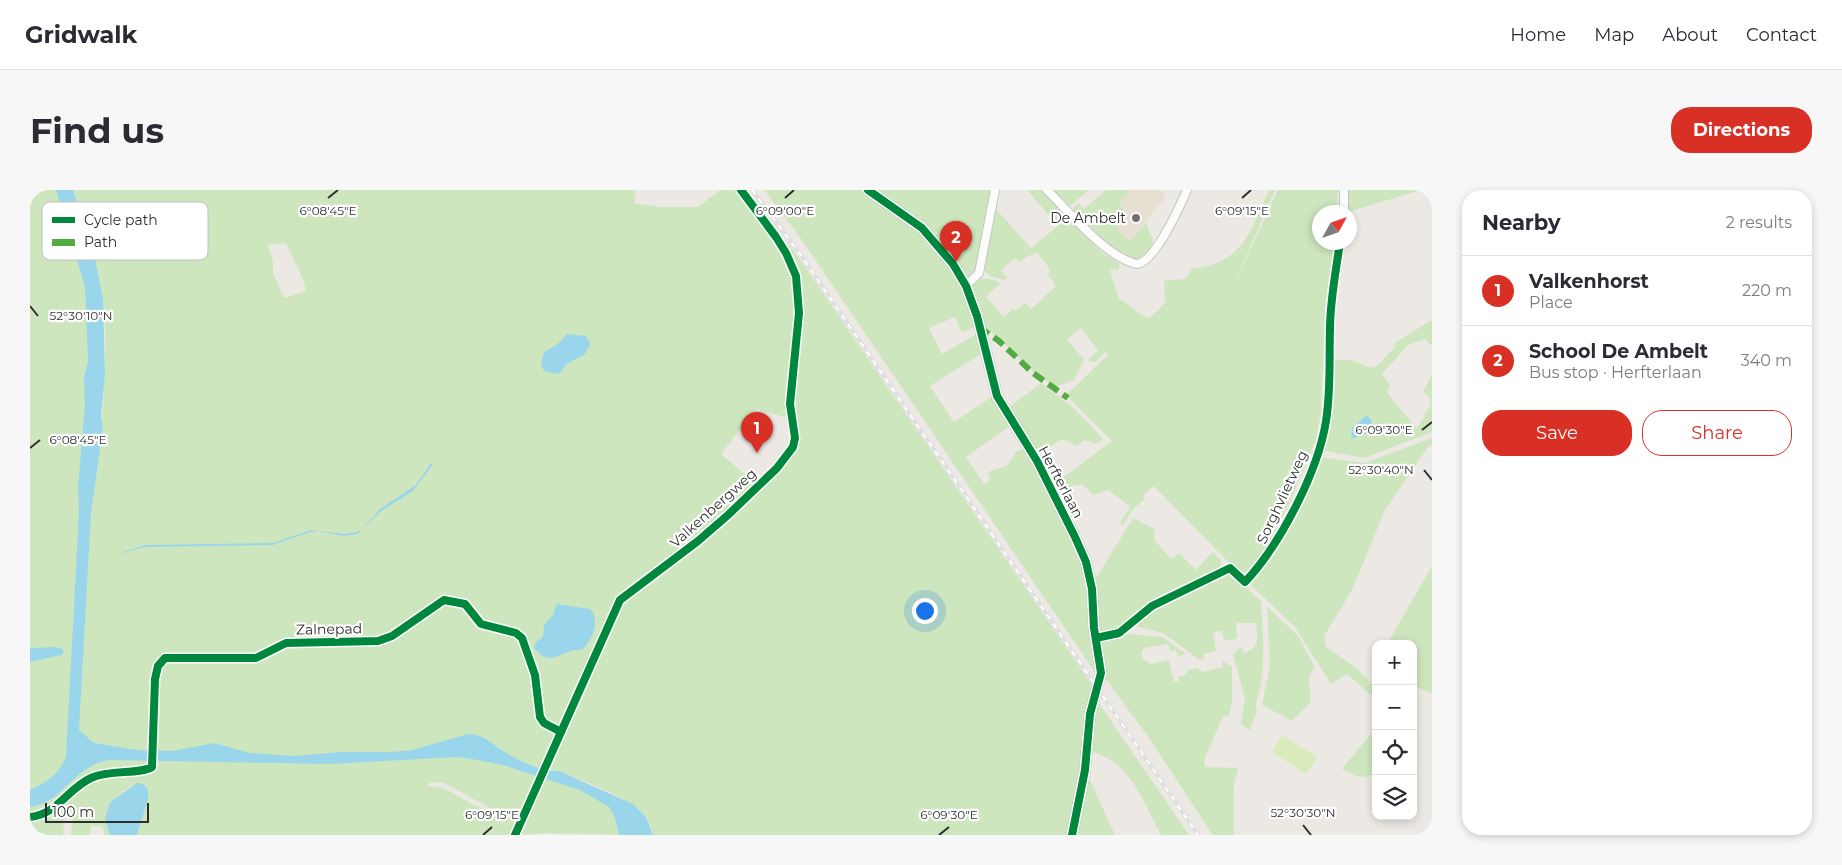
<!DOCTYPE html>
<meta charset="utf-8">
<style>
body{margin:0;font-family:Montserrat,sans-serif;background:#f7f7f7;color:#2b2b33}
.controls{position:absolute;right:15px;bottom:15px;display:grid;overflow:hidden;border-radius:10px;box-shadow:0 2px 8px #0003}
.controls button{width:45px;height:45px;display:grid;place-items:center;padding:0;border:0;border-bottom:1px solid #e1e1e2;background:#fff;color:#2b2b33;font:25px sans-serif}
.compass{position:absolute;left:1282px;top:15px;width:45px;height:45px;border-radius:50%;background:#fff;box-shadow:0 2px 8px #0003;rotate:50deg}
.scale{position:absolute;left:15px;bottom:12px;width:104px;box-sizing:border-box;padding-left:5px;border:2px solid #2e2e2e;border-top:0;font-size:14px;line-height:18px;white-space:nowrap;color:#2e2e2e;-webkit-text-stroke:4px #fff;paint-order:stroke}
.you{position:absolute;left:894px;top:420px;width:18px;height:18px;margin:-12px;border:4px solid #fff;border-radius:50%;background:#1a73e8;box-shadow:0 0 0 8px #1a73e833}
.badge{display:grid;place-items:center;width:32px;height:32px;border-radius:50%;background:#d93025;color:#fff;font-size:16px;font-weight:700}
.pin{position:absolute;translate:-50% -41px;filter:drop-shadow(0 1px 2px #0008)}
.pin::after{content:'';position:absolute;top:26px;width:18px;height:15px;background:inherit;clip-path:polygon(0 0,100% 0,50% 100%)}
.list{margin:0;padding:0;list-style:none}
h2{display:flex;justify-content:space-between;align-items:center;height:65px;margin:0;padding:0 20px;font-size:21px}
h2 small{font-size:16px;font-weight:400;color:#7c7c81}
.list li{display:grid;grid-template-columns:32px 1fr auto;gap:15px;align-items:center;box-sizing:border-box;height:70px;padding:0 20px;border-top:1px solid #e1e1e2}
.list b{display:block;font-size:19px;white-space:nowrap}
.list p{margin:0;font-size:16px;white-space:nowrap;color:#7c7c81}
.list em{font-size:16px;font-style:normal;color:#7c7c81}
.actions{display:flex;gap:10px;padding:15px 20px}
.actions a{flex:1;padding:11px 0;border:1px solid #d93025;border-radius:20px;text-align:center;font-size:18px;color:#d93025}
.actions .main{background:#d93025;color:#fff}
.icon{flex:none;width:28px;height:28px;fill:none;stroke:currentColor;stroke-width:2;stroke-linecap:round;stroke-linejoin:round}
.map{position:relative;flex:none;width:1402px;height:645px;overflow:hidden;border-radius:20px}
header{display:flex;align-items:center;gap:30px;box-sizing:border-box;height:70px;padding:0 25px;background:#fff;border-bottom:1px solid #e1e1e2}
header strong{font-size:24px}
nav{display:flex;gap:28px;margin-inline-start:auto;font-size:18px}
.intro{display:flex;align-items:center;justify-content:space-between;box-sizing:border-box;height:120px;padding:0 30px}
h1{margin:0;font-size:35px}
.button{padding:12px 22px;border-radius:20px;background:#d93025;color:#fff;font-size:18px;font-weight:700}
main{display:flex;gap:30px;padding:0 30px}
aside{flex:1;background:#fff;border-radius:20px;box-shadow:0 2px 8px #0003}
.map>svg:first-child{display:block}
.education{fill:#e6e0d3}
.green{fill:#cee6be;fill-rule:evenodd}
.pitch{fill:#d9eabb}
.water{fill:#99d6ec}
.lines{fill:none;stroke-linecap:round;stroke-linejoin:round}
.street-casing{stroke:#c5c4c5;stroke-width:10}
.secondary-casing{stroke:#c5c4c5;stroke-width:12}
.street{stroke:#fcfcfb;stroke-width:8}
.secondary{stroke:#fcfcfb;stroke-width:10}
.rail-casing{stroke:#dfdfe1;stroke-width:4}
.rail{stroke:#fff;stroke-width:2;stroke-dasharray:5.5;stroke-linecap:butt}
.quiet{stroke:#54ab44;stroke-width:6;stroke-dasharray:12 6;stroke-linecap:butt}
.cycleway-casing{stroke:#fff;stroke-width:11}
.cycleway{stroke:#00873e;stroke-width:8}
.ticks{fill:none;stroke:#2e2e2e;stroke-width:2}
.poi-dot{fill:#706f6e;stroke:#fff;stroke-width:2}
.labels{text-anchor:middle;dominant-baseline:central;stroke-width:4.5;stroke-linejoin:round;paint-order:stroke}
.poi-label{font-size:14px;fill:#2e2e2e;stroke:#fff;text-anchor:end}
.street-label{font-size:14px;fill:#2e2e2e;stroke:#fff}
.key{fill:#fff;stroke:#c0c0c0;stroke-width:1}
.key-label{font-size:14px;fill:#2e2e2e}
.ticks-label{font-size:12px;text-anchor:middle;fill:#2e2e2e;stroke:#fff;stroke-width:4.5;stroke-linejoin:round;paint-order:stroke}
</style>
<header>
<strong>Gridwalk</strong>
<nav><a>Home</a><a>Map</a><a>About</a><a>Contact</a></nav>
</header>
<div class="intro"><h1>Find us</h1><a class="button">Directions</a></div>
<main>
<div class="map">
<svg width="1402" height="645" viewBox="0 0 1402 645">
<rect width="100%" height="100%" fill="#ece8e4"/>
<polygon class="education" points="1097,0 1131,0 1135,8 1100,51 1087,40 1093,19 1089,13 1099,2"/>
<g class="green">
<path d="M0 0H34L61 108 67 284C72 221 81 154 70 91 65 60 52 30 43 0H606L604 13 629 17H668L690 0H707L725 21 760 76 767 111 755 227 726 219 691 264 718 287 723 283 731 291 665 350 585 415 494 620 460 618 414 593 401 592 397 596 413 598 459 623 492 624 483 645H99L107 593C85 606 69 616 80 645H75L72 637 61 636 59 645H41L43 622 35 621 33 645H0V629C30 627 44 596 71 585 84 580 99 582 113 583L114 580C91 578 67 580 48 595 30 609 24 621 0 626V617C28 613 39 584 64 573 79 567 99 571 115 571L55 567 0 609ZM256 53C262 69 273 84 276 101L254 108 243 83V72L238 55Z"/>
<path d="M713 0H717L722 5 771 71 1062 495 1064 498 1052 579 1038 645H623C621 640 620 631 616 627 600 608 541 583 517 580L590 413 638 376 762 263 768 89Z"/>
<polygon points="734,0 835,0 887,37 927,86 946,136 932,143 925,127 899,138 912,164 947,144 951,164 900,196 924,232 963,206 980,236 936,267 954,294 961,289 958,285 960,281 977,276 987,261 994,259 1023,308 1056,383 1068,487 765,40"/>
<polygon points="844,0 961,0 944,84 938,89 929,78"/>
<path d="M997 0H1015L1055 40 1052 43 1075 65 1089 73V79L1080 80 1089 109C1101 114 1110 127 1120 128L1135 113 1134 91 1155 89 1162 79C1213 73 1221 41 1239 0H1245L1200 104 1248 0H1308L1307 22H1290V52L1304 53 1295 119 1291 223 1286 250 1260 312 1228 374 1219 383 1208 382 1124 296 1113 306 1115 309 1104 318 1093 335 1090 333 1100 316 1078 300 1063 305 1053 295H1044L1033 304 1044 328 1041 330 1023 295 1082 251 1036 205 1078 165 1075 162 1065 172 1059 171 1058 169 1068 161 1051 138 1037 149 1054 170 1044 190 1026 197 1006 184 952 133 941 99C949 86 959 87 971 93L956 107 974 127 983 119 986 121 995 113 1001 119 1026 96 1018 85 1020 79 1007 63 998 66 990 72 985 68 971 80 977 88 975 90 960 86 953 80 963 16 1001 58 1028 36Z"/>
<polygon points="1021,0 1059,0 1039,17"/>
<polygon points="1076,0 1097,0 1099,2 1089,13 1093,19 1087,40 1100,51 1116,33 1123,51 1116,66 1104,71 1075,54 1042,20 1048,13 1054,19"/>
<polygon points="1317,0 1391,0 1318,22"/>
<polygon points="1402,130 1402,156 1395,149 1378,155 1352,184 1360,195 1357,203 1387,239 1401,214 1398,205 1393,202 1402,184 1402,242 1334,268 1290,260 1302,170 1321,170 1341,178 1348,175 1365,157 1363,154"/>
<polygon points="1011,193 1046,220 1073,249 1066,254 1054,250 1047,256 1032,249 1006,266 978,218"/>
<polygon points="1402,248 1402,256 1398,257 1355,320 1322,400 1294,446 1296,457 1325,477 1346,499 1346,507 1343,504 1341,505 1317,484 1301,494 1265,437 1222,396 1222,388 1246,358 1289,267 1334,273"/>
<polygon points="1103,328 1124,339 1125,351 1141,369 1149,363 1166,380 1183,362 1191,371 1191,377 1157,395 1091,440 1072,443 1068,439 1065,390"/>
<polygon points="1402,376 1402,504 1383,495 1383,454 1357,454"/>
<path d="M1198 381 1231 411C1233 447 1237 483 1225 517L1227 520 1220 541 1211 534 1215 509 1203 464 1210 457 1216 463C1231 454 1227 449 1226 433H1206L1207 449 1194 450 1192 441 1183 442 1186 461 1173 464 1174 469 1170 470 1133 443 1106 436C1112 419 1180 389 1198 381Z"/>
<path d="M1237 416 1268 446 1285 477C1275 487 1281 498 1281 512L1262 531 1232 515 1240 476Z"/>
<polygon points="1097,444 1132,447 1156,464 1148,466 1146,460 1140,461 1138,454 1115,458 1112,461 1112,468 1121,474 1139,470 1144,492 1149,491 1148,487 1157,484 1157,480 1167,478 1173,482 1193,477 1192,470 1202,477 1202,511 1199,527 1193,526 1174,570 1175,577 1208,578 1204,596 1204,645 1183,645 1117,545 1074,487 1071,453 1074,450"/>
<path d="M1066 509 1159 645H1131C1112 610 1102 573 1060 561Z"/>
<polygon points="1346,538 1346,576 1339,587 1326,586 1312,579"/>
<polygon points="1057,584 1085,645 1044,645"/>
<path d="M513 587C532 593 572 605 583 622 587 629 588 638 589 645L514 643 487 645Z"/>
</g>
<polygon class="pitch" points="1252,545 1287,567 1276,584 1242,562"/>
<g class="water">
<path d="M26 0H43L65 68 73 108 75 185 71 225 73 238 61 323 49 540 64 553 108 560 142 561 184 553 220 563 264 566 310 562H361L382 560 438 544C453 544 461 553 473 561 488 570 510 582 529 581L603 614 616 627 623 645H589L585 628 579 617 550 600 476 576 448 570 427 567 300 574 79 570C43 576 33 613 0 617V600C16 593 31 583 36 566L49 322 48 297 55 215 54 187 58 171 55 97Z"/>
<path d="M537 144 556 146 560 154C556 166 550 167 540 172 535 174 533 180 529 184L514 181 511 174 514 162 528 154Z"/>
<polygon points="1337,225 1342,231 1341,242 1336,244 1331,243 1326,248 1321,248 1322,238"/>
<polygon points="401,273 404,273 383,301 351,321 327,344 314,346 288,341 280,342 243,355 115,357 79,366 116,355 244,353 281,340 315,344 326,342 332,339 350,319 386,295"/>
<path d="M527 414 560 419C571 430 562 450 553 459 548 461 545 459 541 461 524 467 518 474 504 458L506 452 513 447 514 435 523 425Z"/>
<polygon points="25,457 31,458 34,461 32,465 0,472 0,458"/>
<polygon points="107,593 113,594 118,599 118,609 107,645 80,645 75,629 80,612"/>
</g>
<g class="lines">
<defs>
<g id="street">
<path d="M1017 0C1039 22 1077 68 1107 74 1125 72 1150 16 1157 0"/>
<polyline points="1314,0 1314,22"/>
<polyline points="936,96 949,83 965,0"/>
<path d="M1066 448 1089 443 1122 416 1200 378 1215 392C1250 355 1288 282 1296 231 1301 200 1299 170 1300 139 1300 110 1306 81 1310 52"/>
<polyline points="515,578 590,410 668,351 698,325 747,278 763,257 765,248 760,214 769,123 766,86 756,63 746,47 711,0"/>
</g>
<polyline id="secondary" points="838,0 892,38 923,74 936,96 947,126 967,206 1007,271 1045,347 1056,372 1062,399 1064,438 1071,483 1060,524 1055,580 1042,645"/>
</defs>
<use href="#street" class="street-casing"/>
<use href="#secondary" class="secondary-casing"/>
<use href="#street" class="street"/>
<use href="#secondary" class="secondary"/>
<defs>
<polyline id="rail" points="722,0 770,64 1168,645"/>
</defs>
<use href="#rail" class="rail-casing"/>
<use href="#rail" class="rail"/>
<polyline class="quiet" points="949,137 969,151 1003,183 1038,208"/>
<defs>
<g id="cycleway">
<polyline points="838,0 892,38 923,74 936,96 947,126 967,206 1007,271 1045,347 1056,372 1062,399 1064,438 1071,483 1060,524 1055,580 1042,645"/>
<path d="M1066 448 1089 443 1122 416 1200 378 1215 392C1250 355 1288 282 1296 231 1301 200 1299 170 1300 139 1300 110 1306 81 1310 52"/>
<path d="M0 627C28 624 37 599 61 588 81 579 109 585 122 577L125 489 128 476 135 468H226L256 453 348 451 362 446 414 410 435 414 451 434 486 443 492 448 505 485 510 527 514 533 531 542"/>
<polyline points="485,645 590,410 668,351 698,325 747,278 763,257 765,248 760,214 769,123 766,86 756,63 746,47 711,0"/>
</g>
</defs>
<use href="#cycleway" class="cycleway-casing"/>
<use href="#cycleway" class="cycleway"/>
</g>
<path class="ticks" d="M298 8 308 0M755 8 764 0M1212 8 1221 0M0 116 8 126M1392 240 1402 232M0 258 10 250M1394 280 1402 290M1273 635 1281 645M453 645 462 637M909 645 919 637"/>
<circle class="poi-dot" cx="1106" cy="28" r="5"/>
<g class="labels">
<g class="poi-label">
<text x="1096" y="28">De Ambelt</text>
</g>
<g class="street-label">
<text transform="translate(1031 292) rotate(62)">Herfterlaan</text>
<text transform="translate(1252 307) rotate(-65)">Sorghvlietweg</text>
<text transform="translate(683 318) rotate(-42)">Valkenbergweg</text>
<text transform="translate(299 439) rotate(-1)">Zalnepad</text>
</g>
</g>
<rect x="12" y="12" width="166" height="58" rx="8" class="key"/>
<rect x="22" y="27" width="23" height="6" fill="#00873e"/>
<rect x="22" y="49" width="23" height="7" fill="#54ab44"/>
<g class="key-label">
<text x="54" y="35">Cycle path</text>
<text x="54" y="57">Path</text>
</g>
<g class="ticks-label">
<text x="298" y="25">6°08'45"E</text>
<text x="755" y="25">6°09'00"E</text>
<text x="1212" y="25">6°09'15"E</text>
<text x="51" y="130">52°30'10"N</text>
<text x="1354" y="244">6°09'30"E</text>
<text x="48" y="254">6°08'45"E</text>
<text x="1351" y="284">52°30'40"N</text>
<text x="1273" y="627">52°30'30"N</text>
<text x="462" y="629">6°09'15"E</text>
<text x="919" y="629">6°09'30"E</text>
</g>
</svg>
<div class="controls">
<button>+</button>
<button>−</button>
<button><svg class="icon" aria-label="locate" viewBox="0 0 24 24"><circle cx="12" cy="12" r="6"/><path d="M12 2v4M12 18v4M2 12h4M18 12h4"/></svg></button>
<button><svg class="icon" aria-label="layers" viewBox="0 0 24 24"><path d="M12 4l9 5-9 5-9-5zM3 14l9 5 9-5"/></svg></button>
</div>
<svg class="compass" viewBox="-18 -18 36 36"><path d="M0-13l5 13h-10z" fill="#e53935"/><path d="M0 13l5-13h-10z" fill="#7c7c81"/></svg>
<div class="scale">100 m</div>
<div class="you"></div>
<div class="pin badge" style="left:727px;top:263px">1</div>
<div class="pin badge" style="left:926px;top:72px">2</div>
</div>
<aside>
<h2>Nearby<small>2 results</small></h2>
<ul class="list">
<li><span class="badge">1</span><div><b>Valkenhorst</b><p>Place</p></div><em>220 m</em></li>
<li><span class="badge">2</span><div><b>School De Ambelt</b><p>Bus stop · Herfterlaan</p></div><em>340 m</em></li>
</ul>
<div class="actions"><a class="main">Save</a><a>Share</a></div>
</aside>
</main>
